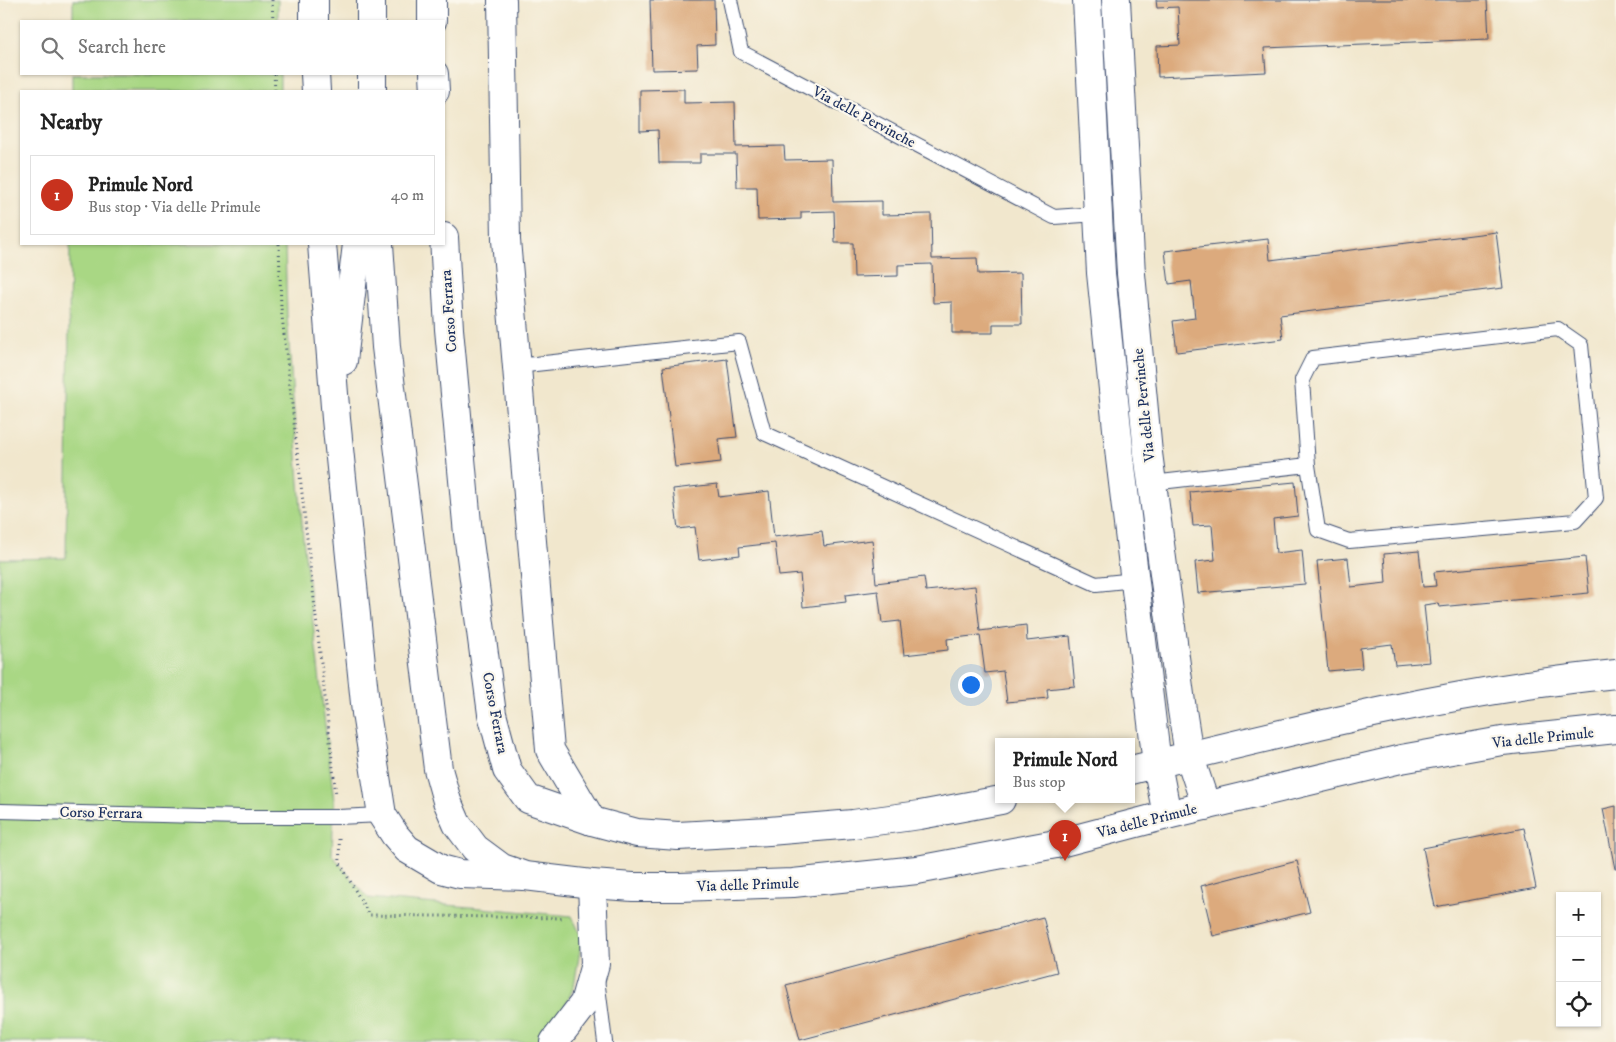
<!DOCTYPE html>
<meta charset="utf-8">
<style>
body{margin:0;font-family:"IM FELL DW Pica",serif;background:#f2f2f2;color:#222}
.controls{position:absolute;right:15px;bottom:15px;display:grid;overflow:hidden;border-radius:0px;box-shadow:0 1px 4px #0004}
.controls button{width:45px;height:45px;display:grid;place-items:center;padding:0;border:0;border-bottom:1px solid #e0e0e0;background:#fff;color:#222;font:25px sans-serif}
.you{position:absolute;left:970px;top:684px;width:18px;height:18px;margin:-12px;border:4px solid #fff;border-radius:50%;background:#1a73e8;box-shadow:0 0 0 8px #1a73e833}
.badge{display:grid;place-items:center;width:32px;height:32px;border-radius:50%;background:#c8321e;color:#fff;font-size:16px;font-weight:700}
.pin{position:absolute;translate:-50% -41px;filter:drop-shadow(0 1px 2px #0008)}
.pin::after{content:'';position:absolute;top:26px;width:18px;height:15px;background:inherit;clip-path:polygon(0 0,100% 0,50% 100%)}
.popup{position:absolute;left:995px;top:738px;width:140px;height:65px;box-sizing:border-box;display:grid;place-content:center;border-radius:0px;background:#fff;filter:drop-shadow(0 1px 4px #0005);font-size:16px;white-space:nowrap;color:#767676}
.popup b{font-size:19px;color:#222}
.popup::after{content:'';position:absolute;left:50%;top:100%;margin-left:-10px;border:10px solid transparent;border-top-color:#fff}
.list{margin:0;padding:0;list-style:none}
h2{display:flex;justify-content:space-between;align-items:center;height:65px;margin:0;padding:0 20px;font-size:21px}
h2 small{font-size:16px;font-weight:400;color:#767676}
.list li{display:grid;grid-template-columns:32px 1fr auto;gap:15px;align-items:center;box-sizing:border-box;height:80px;margin:0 10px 10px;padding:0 10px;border:1px solid #e0e0e0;border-radius:0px}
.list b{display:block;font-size:19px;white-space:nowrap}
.list p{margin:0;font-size:16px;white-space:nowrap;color:#767676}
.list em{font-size:16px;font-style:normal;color:#767676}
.icon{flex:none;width:28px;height:28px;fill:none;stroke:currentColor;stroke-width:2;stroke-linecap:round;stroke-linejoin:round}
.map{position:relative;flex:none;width:1616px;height:1042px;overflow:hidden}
.search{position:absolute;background:#fff;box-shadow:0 1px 4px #0004;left:20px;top:20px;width:425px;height:55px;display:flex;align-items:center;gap:12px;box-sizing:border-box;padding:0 18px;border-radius:0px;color:#767676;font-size:19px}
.panel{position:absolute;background:#fff;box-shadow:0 1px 4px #0004;left:20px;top:90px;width:425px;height:155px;border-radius:0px}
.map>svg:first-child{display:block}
.green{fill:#a9d784;stroke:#628371}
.building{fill:#dcaa7d}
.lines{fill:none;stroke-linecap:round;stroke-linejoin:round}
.lane-casing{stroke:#3b4b6f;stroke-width:16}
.street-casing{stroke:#3b4b6f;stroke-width:30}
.secondary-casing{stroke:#3b4b6f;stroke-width:30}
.path{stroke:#3b4b6f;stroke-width:3;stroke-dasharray:1 4;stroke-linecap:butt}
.lane{stroke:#fff;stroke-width:14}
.street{stroke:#fff;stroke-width:28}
.secondary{stroke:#fff;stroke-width:28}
.labels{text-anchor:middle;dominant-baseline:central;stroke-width:4.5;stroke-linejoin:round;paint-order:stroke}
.street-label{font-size:15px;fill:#1b2f5e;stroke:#fbf7ec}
</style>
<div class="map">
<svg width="1616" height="1042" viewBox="0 0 1616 1042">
<rect width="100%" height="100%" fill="#fbf7ec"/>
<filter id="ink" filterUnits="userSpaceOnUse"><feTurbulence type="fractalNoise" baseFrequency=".02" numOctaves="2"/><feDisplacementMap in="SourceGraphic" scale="10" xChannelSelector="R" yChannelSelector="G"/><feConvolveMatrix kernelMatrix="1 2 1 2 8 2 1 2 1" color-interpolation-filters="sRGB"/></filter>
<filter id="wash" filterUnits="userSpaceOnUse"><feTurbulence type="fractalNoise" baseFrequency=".0096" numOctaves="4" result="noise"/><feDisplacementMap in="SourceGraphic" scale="20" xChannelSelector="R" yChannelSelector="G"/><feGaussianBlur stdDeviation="1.12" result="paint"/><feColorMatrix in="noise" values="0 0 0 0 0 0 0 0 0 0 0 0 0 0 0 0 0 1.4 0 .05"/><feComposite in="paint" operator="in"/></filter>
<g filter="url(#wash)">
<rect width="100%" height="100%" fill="#f1e7cd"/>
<g class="green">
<rect x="73" y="0" width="205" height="21"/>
<rect x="72" y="74" width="208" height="17"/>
<polygon points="70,244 285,244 287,315 303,538 334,801 332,855 368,898 572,916 582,938 574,986 554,1033 545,1042 0,1042 0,559 66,558"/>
</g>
<g id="blocks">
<g class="building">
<polygon points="650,0 714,0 715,45 697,46 698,69 652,70"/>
<polygon points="1156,0 1487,0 1489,39 1264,48 1266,72 1158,77 1157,46 1180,45 1178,7 1157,8"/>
<polygon points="684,89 684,103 735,102 736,147 784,146 785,160 832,159 833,202 882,201 882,215 931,214 932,259 977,258 978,274 1021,273 1022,324 993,324 993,333 952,333 952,302 933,303 932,264 898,265 898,276 854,277 853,243 835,243 834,211 801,212 801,219 758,220 757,187 737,187 736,154 700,154 700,163 659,163 658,130 640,131 640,90"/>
<polygon points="1496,232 1503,288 1280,315 1283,339 1177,352 1173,321 1195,318 1191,281 1169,284 1165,251 1268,239 1270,260"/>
<polygon points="727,359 737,437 718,439 721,462 675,467 663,367"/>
<polygon points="1295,482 1298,516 1273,519 1276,553 1302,550 1305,584 1198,593 1195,562 1215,560 1212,525 1193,526 1190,492"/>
<polygon points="717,484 719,497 769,491 774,537 822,531 824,546 872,540 876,583 924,577 926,591 975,586 980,631 1026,625 1027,641 1070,636 1075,686 1047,689 1048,698 1007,702 1003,671 985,673 980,635 947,639 948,650 904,655 900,621 882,623 878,591 845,595 846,602 803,607 800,574 779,576 775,543 739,547 740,555 699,560 695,527 678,529 673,489"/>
<polygon points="1419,551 1423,587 1436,586 1434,572 1585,557 1589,593 1439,607 1438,603 1424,605 1430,662 1395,665 1392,644 1360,648 1362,668 1328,671 1317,561 1348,558 1351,587 1386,583 1384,554"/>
<polygon points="1616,806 1616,869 1615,869 1603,809"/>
<polygon points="1524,828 1536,888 1435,907 1423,848"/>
<polygon points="1297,861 1310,912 1213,936 1201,886"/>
<polygon points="1043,917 1057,972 800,1040 786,985"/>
</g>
</g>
</g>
<g filter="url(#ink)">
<use href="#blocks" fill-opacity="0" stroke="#3b4b6f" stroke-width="1"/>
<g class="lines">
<defs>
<g id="lane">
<polyline points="730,0 741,52 1054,217 1098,214"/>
<polyline points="517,366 739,342 764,433 1096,584 1135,580"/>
<polyline points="1152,483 1308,465 1302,380 1313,358 1558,329 1581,345 1596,498 1575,521 1349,541 1318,530 1308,465"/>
<polyline points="0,811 242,817 338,817 382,815"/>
<polyline points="597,979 605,1042"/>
</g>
<g id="street">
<polyline points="502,0 506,240 550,750 592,821"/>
<polyline points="1087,0 1101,273 1120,458 1157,764 1167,815"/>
<polyline points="1116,0 1131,274 1148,453 1182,710 1189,755 1206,806"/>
<polyline points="314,21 314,0"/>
<polyline points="315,74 316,91"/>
<polyline points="322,244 336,419 366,713 382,815 395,835 407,849 441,869 460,874 525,876"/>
<polyline points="343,361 357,244"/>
<polyline points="554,1042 584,1003 595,964 592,884"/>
</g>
<g id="secondary">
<polyline points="371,0 371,21"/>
<polyline points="432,21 432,0"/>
<polyline points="372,74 372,91"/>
<polyline points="434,74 435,91"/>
<polyline points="444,237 449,329 468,534 492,714 507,770 528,799 592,821 637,833 678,836 769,831 853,824 920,815 1001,800"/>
<polyline points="379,244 386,347 438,769 447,801 457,824 475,848 502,868 525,876 592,884 633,887 680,887 793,883 917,870 1056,844 1167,815 1401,759 1502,741 1616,729"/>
<path d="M1131 770C1291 731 1452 690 1616 674"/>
</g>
</defs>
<use href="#lane" class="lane-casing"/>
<use href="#street" class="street-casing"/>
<use href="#secondary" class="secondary-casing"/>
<g class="path">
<polyline points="272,0 273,21"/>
<polyline points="274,74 275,91"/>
<polyline points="279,244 281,307 336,795"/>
<polyline points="339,839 340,863 369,915 564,918"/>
</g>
<use href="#lane" class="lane"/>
<use href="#street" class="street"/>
<use href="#secondary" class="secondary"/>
</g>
</g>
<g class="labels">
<g class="street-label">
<text transform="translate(864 117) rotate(28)">Via delle Pervinche</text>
<text transform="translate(449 311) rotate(-94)">Corso Ferrara</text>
<text transform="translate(1144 405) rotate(-96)">Via delle Pervinche</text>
<text transform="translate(495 713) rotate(79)">Corso Ferrara</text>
<text transform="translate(1543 738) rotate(-6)">Via delle Primule</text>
<text transform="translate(101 813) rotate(1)">Corso Ferrara</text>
<text transform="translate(1147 821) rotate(-14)">Via delle Primule</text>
<text transform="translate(748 885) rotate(-2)">Via delle Primule</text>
</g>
</g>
</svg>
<div class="controls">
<button>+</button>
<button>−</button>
<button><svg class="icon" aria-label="locate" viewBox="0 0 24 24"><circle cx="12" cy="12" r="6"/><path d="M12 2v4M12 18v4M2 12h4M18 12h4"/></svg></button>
</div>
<div class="you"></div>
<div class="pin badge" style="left:1065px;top:861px">1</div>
<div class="popup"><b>Primule Nord</b>Bus stop</div>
<div class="search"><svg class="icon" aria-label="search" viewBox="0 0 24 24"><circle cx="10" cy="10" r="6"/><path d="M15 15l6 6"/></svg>Search here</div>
<section class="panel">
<h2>Nearby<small></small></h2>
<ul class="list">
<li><span class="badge">1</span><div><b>Primule Nord</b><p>Bus stop · Via delle Primule</p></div><em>40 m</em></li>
</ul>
</section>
</div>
